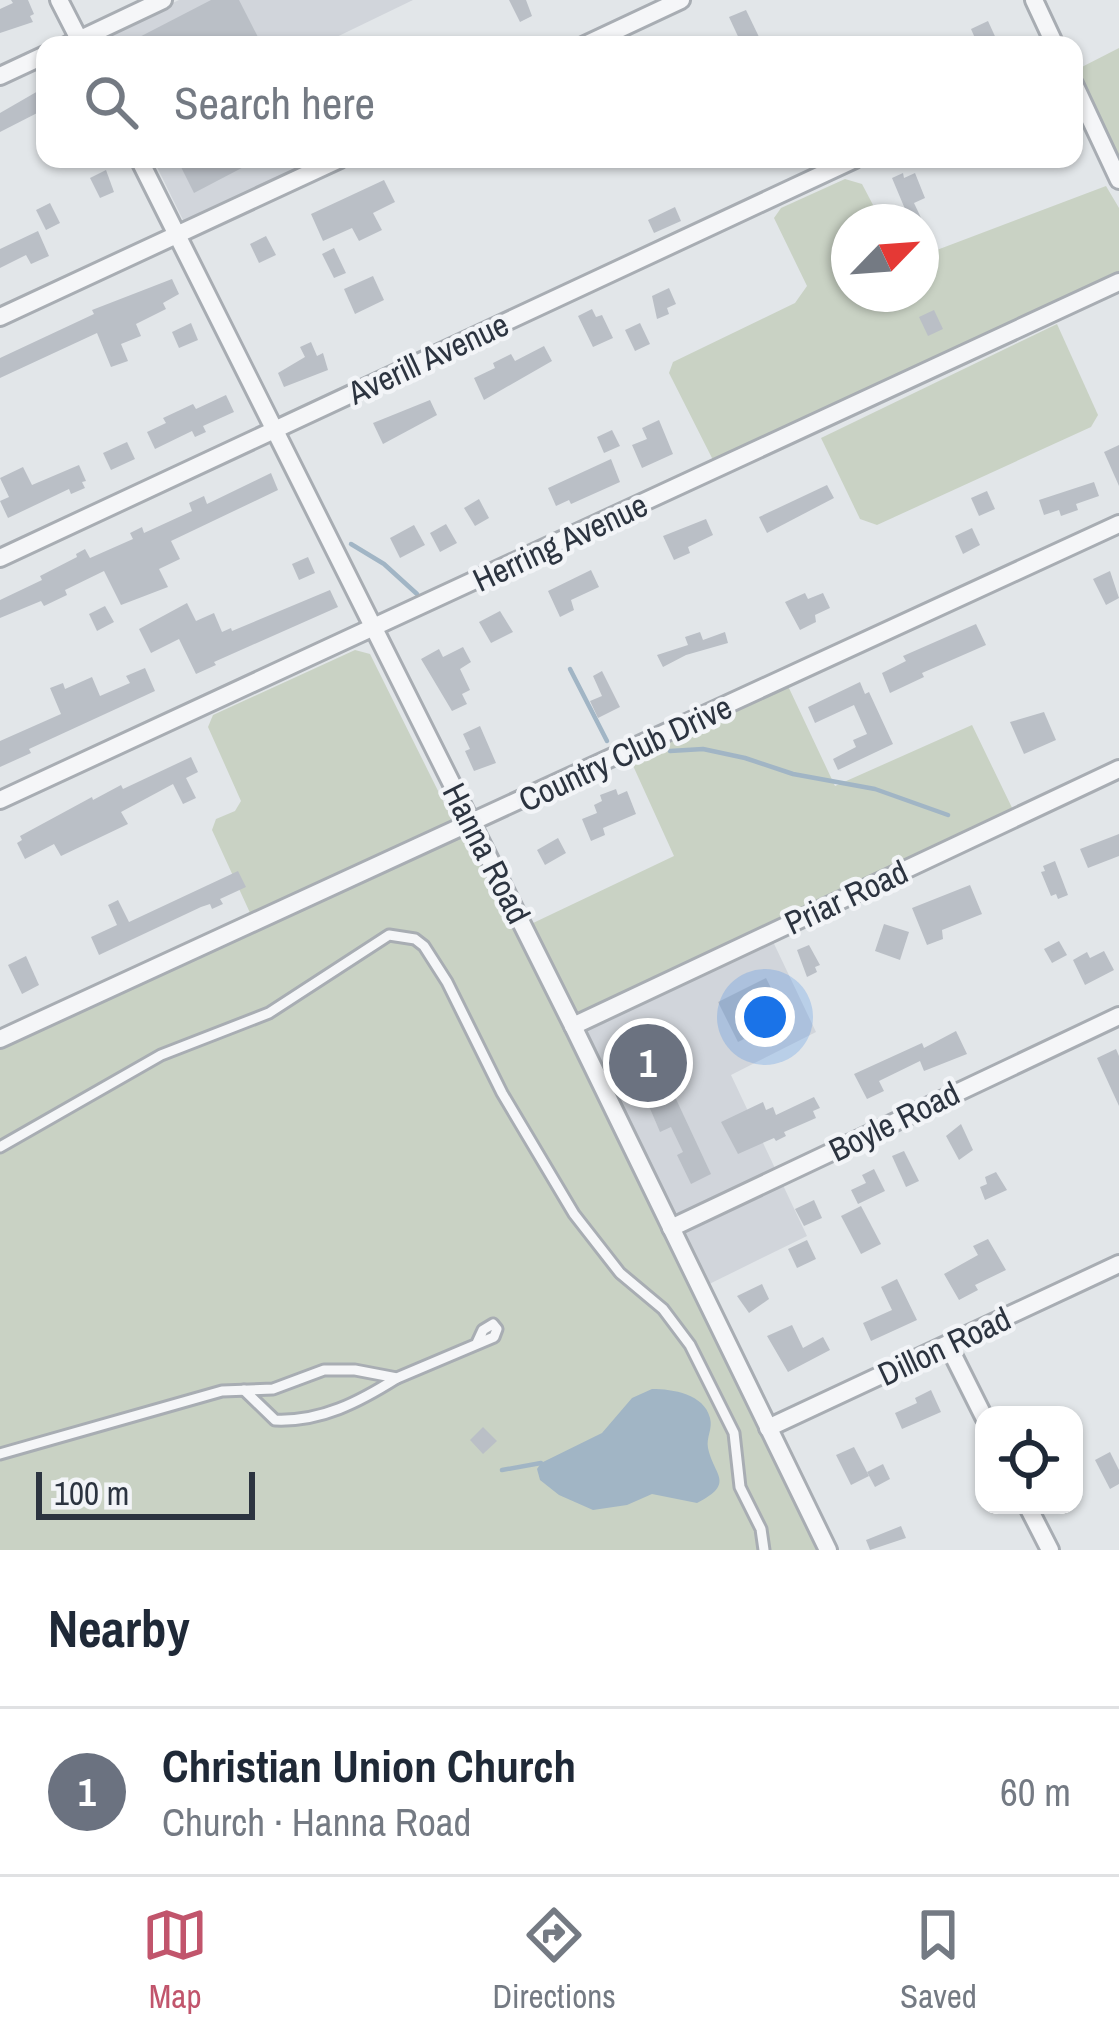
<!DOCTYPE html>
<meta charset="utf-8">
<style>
body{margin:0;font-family:"Archivo Narrow",sans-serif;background:#f6f6f7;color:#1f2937}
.controls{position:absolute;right:36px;bottom:36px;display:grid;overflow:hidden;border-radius:24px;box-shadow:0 3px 9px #0004}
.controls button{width:108px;height:108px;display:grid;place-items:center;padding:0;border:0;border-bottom:3px solid #e0e1e3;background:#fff;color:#1f2937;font:60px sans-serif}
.compass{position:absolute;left:831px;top:204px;width:108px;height:108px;border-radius:50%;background:#fff;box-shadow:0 3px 9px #0004;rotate:65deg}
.scale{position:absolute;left:36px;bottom:30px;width:219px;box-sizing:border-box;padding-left:12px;border:6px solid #2c3440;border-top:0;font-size:33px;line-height:42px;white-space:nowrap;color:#2c3440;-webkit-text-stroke:9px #f2f4f7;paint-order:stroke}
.you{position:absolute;left:765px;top:1017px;width:42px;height:42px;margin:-30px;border:9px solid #fff;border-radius:50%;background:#1a73e8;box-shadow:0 0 0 18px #1a73e833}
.badge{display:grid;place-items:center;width:78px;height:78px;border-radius:50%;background:#c1556c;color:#fff;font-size:39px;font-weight:700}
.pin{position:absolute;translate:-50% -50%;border:6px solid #fff;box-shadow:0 3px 12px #0006}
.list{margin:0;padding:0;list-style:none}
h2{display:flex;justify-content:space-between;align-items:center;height:156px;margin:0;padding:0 48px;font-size:51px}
h2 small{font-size:39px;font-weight:400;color:#747a83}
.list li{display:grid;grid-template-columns:78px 1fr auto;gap:36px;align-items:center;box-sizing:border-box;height:168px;padding:0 48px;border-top:3px solid #e0e1e3}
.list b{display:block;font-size:45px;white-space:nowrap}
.list p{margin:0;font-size:39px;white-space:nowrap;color:#747a83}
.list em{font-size:39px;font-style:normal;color:#747a83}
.icon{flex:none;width:66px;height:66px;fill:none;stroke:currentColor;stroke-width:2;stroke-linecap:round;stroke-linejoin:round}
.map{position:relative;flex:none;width:1119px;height:1550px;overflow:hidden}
.search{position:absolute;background:#fff;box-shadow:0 3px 9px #0004;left:36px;right:36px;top:36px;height:132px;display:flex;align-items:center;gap:30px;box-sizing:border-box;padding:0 42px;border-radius:24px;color:#747a83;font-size:45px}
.sheet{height:324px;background:#fff}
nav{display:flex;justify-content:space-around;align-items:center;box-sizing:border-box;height:168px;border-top:3px solid #e0e1e3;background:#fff;font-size:33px;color:#747a83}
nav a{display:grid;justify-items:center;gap:6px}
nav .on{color:#c1556c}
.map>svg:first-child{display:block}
.built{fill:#d1d5db}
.green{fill:#c9d2c4}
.water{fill:#a1b5c5}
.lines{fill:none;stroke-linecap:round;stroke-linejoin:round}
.stream{stroke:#a1b5c5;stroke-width:4.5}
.building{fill:#babfc6}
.service-casing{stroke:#a8adb3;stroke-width:15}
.minor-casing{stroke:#a8adb3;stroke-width:22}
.service{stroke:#f5f6f8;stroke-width:9}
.minor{stroke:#f5f6f8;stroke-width:16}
.labels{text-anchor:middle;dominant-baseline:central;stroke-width:9;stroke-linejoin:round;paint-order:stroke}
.street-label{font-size:33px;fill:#2c3440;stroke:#f2f4f7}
</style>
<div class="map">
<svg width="1119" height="1550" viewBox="0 0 1119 1550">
<rect width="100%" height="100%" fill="#e2e6e9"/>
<g class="built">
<polygon points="179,0 413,0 320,45 96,45 94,40"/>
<polygon points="153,159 325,159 185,224"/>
<polygon points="767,929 816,1032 731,1075 807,1236 693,1292 562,1023"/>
</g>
<g class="green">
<polygon points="1119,48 1119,187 1074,93 1074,71"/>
<polygon points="845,179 862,184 882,222 849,222 849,294 921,294 921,256 1106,186 1119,208 1119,279 724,462 713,460 669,373 673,362 795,303 807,286 774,218 781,208"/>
<polygon points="1057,324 1098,415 1091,427 877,525 860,519 821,438"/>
<polygon points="355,650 370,654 454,823 251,915 212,830 216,819 235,811 241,801 208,727 213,715"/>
<polygon points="788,686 835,786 972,725 1016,816 576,1016 531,924 674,856 630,759"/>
<polygon points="464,836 519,934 818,1550 0,1550 0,1047"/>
</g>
<path class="water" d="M652 1389C673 1389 704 1394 710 1418 713 1429 706 1437 708 1448 714 1476 736 1483 697 1503L652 1494 627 1505 593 1510 559 1495 540 1480 537 1469 541 1463 602 1433 632 1398Z"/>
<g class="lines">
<g class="stream">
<polyline points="351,544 384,564 417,594"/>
<polyline points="570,669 607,741"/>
<polyline points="670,751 703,749 745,758 793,774 875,789 948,815"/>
<polyline points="502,1470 541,1463"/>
</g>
</g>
<g class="building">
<polygon points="11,0 28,0 34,14 30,16 33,22 0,33 0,9 13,3"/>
<polygon points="211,0 239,0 262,45 124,45"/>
<polygon points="509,0 526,0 532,16 520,22"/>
<polygon points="746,10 760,39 742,45 729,17"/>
<polygon points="988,21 999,45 978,45 971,29"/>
<polygon points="45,87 45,109 0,132 0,113"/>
<polygon points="177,159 259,159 194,193"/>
<polygon points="106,170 114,192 100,198 90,178"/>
<polygon points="903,173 904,178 915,173 925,198 914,203 923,222 905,222 900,212 905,209 892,178"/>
<polygon points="384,180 395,202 373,213 382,230 359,241 352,228 323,241 311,214"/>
<polygon points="50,203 60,223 46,230 36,210"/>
<polygon points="675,207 681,221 654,233 648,220"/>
<polygon points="38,231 49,256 31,264 26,255 0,268 0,249"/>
<polygon points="266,236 276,255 259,263 250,244"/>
<polygon points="334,248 346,273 334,278 322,254"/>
<polygon points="373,276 384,300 355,314 344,289"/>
<polygon points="172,279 179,294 163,303 166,309 136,324 141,336 121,344 128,361 111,367 97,333 0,378 0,358 94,314 92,310"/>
<polygon points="669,288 676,304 667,308 669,314 657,319 652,296"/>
<polygon points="592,309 596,317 602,315 613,338 593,347 578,316"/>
<polygon points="934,310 943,329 928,336 919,317"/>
<polygon points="191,323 198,340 179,348 172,332"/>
<polygon points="640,323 650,344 635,351 625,330"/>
<polygon points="311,342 317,356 323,353 328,370 284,387 278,373 305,357 300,347"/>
<polygon points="544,346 552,361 484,400 474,378 495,368 493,363 511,354 515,361"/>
<polygon points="226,395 234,412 203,426 206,432 195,437 192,431 155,449 147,432 166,423 163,418 193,404 196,409"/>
<polygon points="430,400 437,415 383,444 373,423"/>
<polygon points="659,420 673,454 642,468 632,445 647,439 642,428"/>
<polygon points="612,430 620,446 604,453 597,437"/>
<polygon points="127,442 135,459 111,470 103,453"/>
<polygon points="1119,445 1119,486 1104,452"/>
<polygon points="611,459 620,482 571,504 569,500 556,506 548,488"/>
<polygon points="79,465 86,481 82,482 85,488 71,494 69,489 8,518 0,501 9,497 0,478 23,467 32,485"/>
<polygon points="271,473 278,490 171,541 180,559 159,569 168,587 121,605 104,571 65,590 67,595 44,606 41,601 0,618 0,600 42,580 40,576 77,557 76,554 85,549 90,558 133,539 130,533 142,527 144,533 192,511 189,503 204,496 207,504"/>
<polygon points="1094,482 1099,496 1076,504 1078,510 1061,516 1059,510 1044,515 1039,500"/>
<polygon points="827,485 834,498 767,533 759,517"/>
<polygon points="987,491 995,509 979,516 971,498"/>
<polygon points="479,499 489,518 475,526 464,508"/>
<polygon points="706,519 713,535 688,547 690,553 674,560 663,536"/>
<polygon points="446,524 457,543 440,552 430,533"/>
<polygon points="414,525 425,545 400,558 390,538"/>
<polygon points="972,528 980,545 963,554 955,536"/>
<polygon points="308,557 315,573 299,580 292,564"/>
<polygon points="591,570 599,587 571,600 574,610 560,617 548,591"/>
<polygon points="1110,571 1119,598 1106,605 1093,579"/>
<polygon points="330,590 338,607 214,662 216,665 196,674 179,639 151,653 139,629 187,603 196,621 214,613 222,632 231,628 232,631"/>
<polygon points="805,593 808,599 823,593 830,608 815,615 816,622 800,630 785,602"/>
<polygon points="105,606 114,622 97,631 89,614"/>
<polygon points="500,611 513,632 491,643 479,622"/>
<polygon points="976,624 986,645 922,673 924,677 890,693 882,673 906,661 903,656"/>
<polygon points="700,632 703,640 725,632 728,643 686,655 663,667 657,655 688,645 685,637"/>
<polygon points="463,647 471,662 460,669 470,690 462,694 467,704 452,711 421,659 439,649 443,657"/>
<polygon points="145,668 155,691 29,749 31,753 0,767 0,741 61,714 50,688 63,683 65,689 92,677 100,696 130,683 126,676"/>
<polygon points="602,671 620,707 598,718 590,701 602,696 593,676"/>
<polygon points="860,682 865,694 869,692 893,744 838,770 833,759 856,747 853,740 867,734 854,705 815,723 808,707"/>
<polygon points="1044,712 1056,740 1024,754 1010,722"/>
<polygon points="480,726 496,763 474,771 465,751 470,749 463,734"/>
<polygon points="191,757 198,772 186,778 196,798 183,804 173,784 121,812 128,824 61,856 54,844 25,859 17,843 22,840 20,836 92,797 93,800 121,785 123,789"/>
<polygon points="616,789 618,795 627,791 636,814 603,828 605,835 591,841 582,819 597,813 594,805 602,801 600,795"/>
<polygon points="1119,834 1119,856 1088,868 1080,849"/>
<polygon points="558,838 566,853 545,865 537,850"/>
<polygon points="1055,861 1068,895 1058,899 1056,894 1051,896 1041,872 1045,871 1043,866"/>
<polygon points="238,871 246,887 220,899 223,904 212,909 210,904 201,907 99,955 91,937 117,925 108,905 118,900 129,922"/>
<polygon points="970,885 982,914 942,930 943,939 927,945 912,908"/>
<polygon points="884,924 909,932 900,960 875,951"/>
<polygon points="1059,941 1067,955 1052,963 1044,949"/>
<polygon points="809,945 820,965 815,967 817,972 807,977 797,950"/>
<polygon points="1104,951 1114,970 1085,985 1073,960 1087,952 1090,958"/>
<polygon points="26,956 39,985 22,994 8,965"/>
<polygon points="766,978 786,1018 738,1042 718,1002"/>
<polygon points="641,1024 711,1174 691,1184 677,1155 683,1152 671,1127 660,1132 637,1078 629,1082 622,1067 626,1065 622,1056 625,1054 616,1036"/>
<polygon points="956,1031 967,1054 924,1071 920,1061 879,1081 884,1091 867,1099 854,1074 922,1043 924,1048"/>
<polygon points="1116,1049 1119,1056 1119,1106 1097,1058"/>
<polygon points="814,1097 820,1108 813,1111 816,1118 784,1132 786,1136 776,1141 774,1138 738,1154 721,1122 763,1102 766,1110 773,1107 776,1115"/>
<polygon points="961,1124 973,1150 959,1160 946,1136"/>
<polygon points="904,1151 919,1181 906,1187 892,1156"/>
<polygon points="874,1169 885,1191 858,1204 851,1190 866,1183 862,1175"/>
<polygon points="996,1172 1007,1190 985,1200 980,1187 987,1184 985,1177"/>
<polygon points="814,1200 822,1218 804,1226 795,1209"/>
<polygon points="861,1206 881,1244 861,1254 841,1216"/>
<polygon points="988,1239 1006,1270 975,1285 978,1290 959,1300 944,1274 978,1255 973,1246"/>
<polygon points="807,1240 816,1259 797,1268 788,1249"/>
<polygon points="897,1279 917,1320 871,1341 863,1323 892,1310 881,1287"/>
<polygon points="762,1284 769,1299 749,1313 737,1296"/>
<polygon points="792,1325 803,1348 823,1337 830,1350 788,1372 767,1336"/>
<polygon points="931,1390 941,1412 902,1429 895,1413 917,1403 915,1398"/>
<polygon points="483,1427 497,1441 483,1454 470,1440"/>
<polygon points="854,1447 869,1476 851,1485 836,1455"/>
<polygon points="1110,1452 1119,1470 1119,1484 1110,1489 1095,1460"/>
<polygon points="883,1464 890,1479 875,1487 867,1472"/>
<polygon points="901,1526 906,1538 870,1550 866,1540"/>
</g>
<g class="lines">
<defs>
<g id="service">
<polyline points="0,1147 161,1055 269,1013 389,935 415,939 424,946 447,982 502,1093 574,1214 620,1273 663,1309 690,1345 734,1433 740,1487 761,1529 764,1550"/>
<path d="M244 1390 275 1420C321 1422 359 1402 397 1378"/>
<polyline points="0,1454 222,1391 273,1389 324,1370 355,1370 397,1378 494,1337 497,1329 493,1324 483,1330 477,1343"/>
</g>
<g id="minor">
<polyline points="59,0 82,45"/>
<polyline points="1034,0 1055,45"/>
<polyline points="68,45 163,0"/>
<polyline points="585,45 681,0"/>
<polyline points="0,76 45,55"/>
<polyline points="1074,84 1119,180"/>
<polyline points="139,159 573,1026 828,1550"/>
<polyline points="0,317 340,159"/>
<polyline points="0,558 855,159"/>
<polyline points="0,800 1119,282"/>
<polyline points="573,1026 1119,769"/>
<polyline points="0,1039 1119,524"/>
<polyline points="671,1228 1119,1016"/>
<polyline points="948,1345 984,1417"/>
<polyline points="768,1428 1119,1264"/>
<polyline points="1027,1505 1050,1550"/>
</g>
</defs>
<use href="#service" class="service-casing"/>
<use href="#minor" class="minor-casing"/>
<use href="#service" class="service"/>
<use href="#minor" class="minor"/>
</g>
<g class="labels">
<g class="street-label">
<text transform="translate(428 358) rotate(-25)">Averill Avenue</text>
<text transform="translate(560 542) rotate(-25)">Herring Avenue</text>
<text transform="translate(625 753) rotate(-25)">Country Club Drive</text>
<text transform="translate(487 853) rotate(63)">Hanna Road</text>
<text transform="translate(846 897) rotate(-25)">Priar Road</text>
<text transform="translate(894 1121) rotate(-26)">Boyle Road</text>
<text transform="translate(944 1346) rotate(-25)">Dillon Road</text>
</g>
</g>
</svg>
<div class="controls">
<button><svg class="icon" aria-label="locate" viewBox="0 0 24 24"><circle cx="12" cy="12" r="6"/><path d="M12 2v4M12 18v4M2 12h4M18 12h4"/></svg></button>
</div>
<svg class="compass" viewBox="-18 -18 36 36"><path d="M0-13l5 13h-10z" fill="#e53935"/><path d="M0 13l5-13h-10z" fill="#747a83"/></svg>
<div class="scale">100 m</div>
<div class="you"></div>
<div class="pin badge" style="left:648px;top:1063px;background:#6b7280">1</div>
<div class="search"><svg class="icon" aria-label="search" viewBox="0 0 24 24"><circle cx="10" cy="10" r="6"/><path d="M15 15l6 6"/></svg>Search here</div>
</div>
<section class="sheet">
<h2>Nearby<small></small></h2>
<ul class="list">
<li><span class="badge" style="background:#6b7280">1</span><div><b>Christian Union Church</b><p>Church · Hanna Road</p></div><em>60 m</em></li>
</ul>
</section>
<nav>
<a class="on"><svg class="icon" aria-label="map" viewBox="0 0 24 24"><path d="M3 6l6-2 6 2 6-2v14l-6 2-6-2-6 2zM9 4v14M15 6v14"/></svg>Map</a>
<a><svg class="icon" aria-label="directions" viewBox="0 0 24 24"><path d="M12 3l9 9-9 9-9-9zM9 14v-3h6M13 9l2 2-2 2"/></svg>Directions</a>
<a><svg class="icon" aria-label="saved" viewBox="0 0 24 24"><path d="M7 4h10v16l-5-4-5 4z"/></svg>Saved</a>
</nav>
